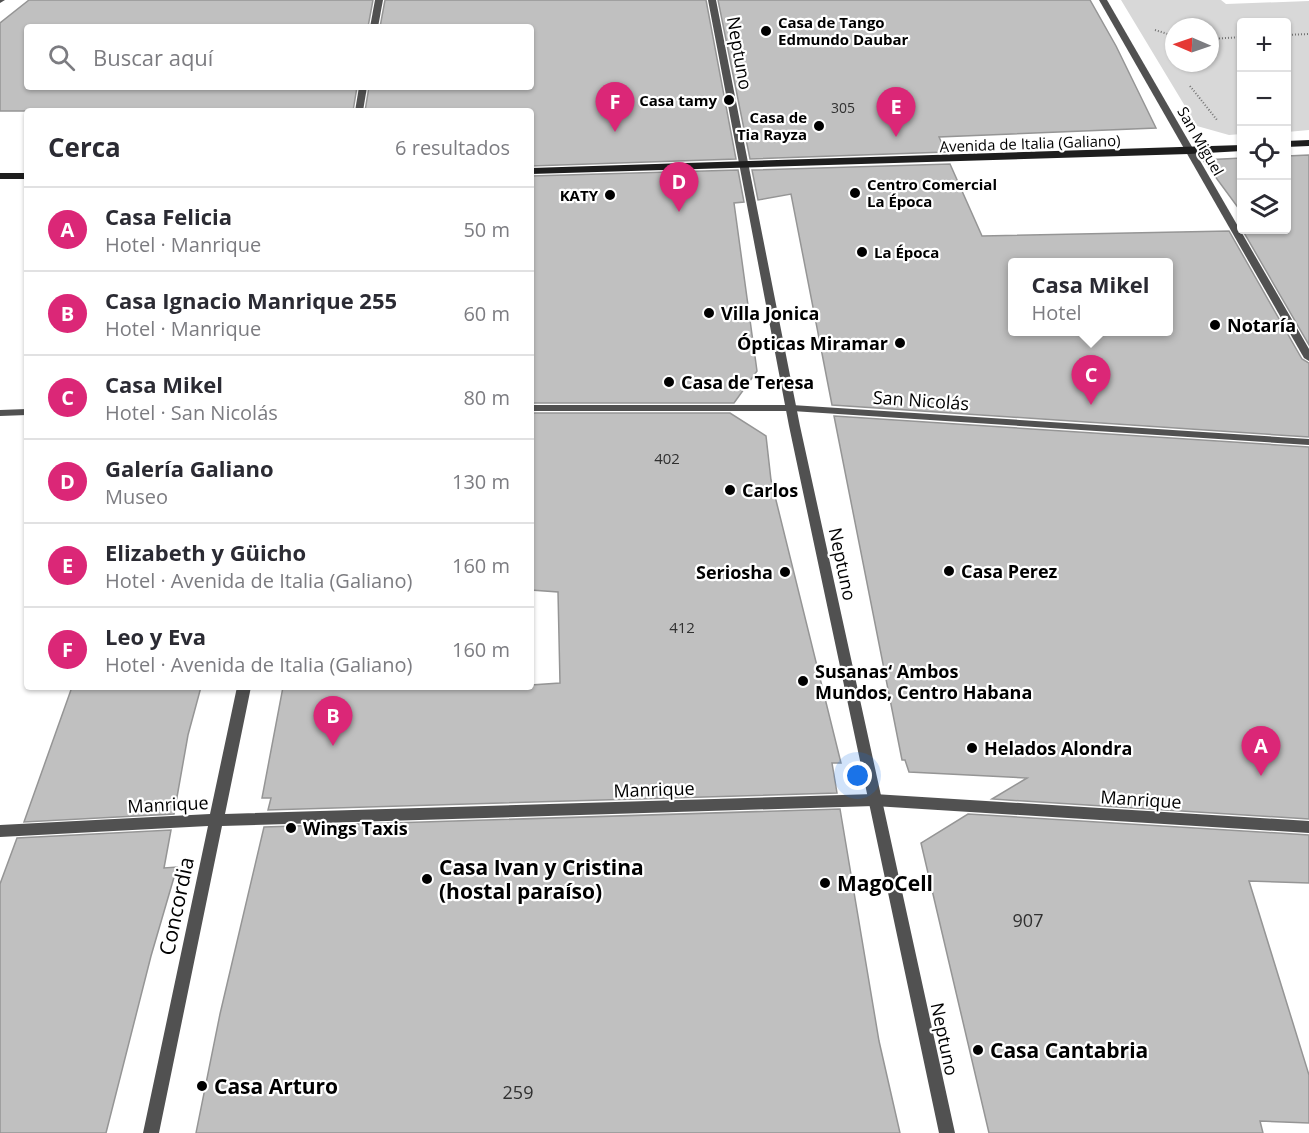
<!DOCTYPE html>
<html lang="es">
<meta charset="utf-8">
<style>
body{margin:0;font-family:"Open Sans",sans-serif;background:#f7f7f7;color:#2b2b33}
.controls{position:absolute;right:18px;top:18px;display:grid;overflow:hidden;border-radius:6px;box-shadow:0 2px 4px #0004}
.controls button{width:54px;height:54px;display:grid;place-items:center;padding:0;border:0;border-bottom:2px solid #e1e1e2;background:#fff;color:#2b2b33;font:30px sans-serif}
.compass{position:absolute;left:1165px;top:18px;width:54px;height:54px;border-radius:50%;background:#fff;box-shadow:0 2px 4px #0004;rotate:272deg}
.you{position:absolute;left:858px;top:776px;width:21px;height:21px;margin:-15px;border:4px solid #fff;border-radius:50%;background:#1a73e8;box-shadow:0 0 0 9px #1a73e833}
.badge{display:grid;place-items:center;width:39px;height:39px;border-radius:50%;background:#db2777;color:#fff;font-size:20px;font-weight:700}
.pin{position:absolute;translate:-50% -50px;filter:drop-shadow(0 2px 3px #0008)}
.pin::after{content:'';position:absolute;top:32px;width:21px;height:18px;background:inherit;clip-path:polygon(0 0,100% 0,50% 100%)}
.popup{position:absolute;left:1008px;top:258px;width:165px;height:78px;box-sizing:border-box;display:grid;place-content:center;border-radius:6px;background:#fff;filter:drop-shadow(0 2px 4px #0005);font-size:20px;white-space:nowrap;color:#7c7c81}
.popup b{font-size:22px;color:#2b2b33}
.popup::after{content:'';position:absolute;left:50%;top:100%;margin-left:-12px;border:12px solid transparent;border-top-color:#fff}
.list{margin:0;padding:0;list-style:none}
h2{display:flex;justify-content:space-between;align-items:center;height:78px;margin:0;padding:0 24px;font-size:26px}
h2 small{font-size:20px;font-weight:400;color:#7c7c81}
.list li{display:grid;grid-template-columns:39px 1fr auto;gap:18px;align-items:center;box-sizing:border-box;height:84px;padding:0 24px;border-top:2px solid #e1e1e2}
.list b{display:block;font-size:22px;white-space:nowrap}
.list p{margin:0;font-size:20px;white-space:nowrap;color:#7c7c81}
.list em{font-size:20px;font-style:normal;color:#7c7c81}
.icon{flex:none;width:33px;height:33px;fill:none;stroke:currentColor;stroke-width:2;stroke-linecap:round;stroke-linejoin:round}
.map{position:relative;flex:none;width:1309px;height:1133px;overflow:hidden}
.search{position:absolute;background:#fff;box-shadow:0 2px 4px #0004;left:24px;top:24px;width:510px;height:66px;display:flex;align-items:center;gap:15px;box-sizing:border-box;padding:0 21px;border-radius:6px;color:#7c7c81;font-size:22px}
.panel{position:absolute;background:#fff;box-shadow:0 2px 4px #0004;left:24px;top:108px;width:510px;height:582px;border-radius:6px}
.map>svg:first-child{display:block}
.green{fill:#d8d8d8;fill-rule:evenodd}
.building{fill:#c0c0c0;stroke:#959595;stroke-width:1.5;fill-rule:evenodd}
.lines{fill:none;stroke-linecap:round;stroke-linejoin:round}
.path{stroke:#737373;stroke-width:2;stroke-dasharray:1 2;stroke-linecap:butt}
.minor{fill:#515151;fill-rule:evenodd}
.tertiary{fill:#515151;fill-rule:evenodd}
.secondary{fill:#1e1e1e;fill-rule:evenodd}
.poi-dot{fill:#000;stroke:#fff;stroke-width:2}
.labels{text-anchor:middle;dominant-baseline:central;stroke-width:4.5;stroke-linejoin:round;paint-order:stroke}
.far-number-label{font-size:14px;fill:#303030}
.far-poi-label{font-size:15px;font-weight:bold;fill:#000;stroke:#fff;text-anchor:start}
.far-street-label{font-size:15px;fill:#000;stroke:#fff}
.number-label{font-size:15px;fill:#303030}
.street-label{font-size:18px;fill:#000;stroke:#fff}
.poi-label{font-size:18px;font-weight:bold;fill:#000;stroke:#fff;text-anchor:start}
.near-number-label{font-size:18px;fill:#303030}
.near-poi-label{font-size:21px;font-weight:bold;fill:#000;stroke:#fff;text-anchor:start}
.near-street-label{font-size:21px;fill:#000;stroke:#fff}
</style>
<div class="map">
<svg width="1309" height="1133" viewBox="0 0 1309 1133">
<rect width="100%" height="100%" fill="#fff"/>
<path class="green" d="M1121 0H1221L1226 4 1309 1V130L1287 132 1286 22H1242L1241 134 1229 135 1197 126ZM1174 27H1210V63H1174Z"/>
<g class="building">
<polygon points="29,0 373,0 368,27 27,27 27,87 357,87 353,111 0,111 0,23"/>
<polygon points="385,0 706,0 736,159 531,166 531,111 365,111 369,87 531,87 531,27 380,27"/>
<polygon points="718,0 1090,0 1116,46 1156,128 939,137 946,152 750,159"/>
<polygon points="1309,155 1309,345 1243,231 1287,230 1287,156"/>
<polygon points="1242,158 1242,213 1203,160"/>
<path d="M950 164 982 236 1229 231 1302 359 1309 363V437L832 405 791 194 758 200 752 170ZM1013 262H1169V332H1013Z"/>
<polygon points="738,170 744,202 734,203 757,371 734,403 531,403 531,176"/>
<polygon points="531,413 730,413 766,436 771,480 841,763 832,763 837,793 268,810 271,798 262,798 283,687 531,687 531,685 560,683 558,592 531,590"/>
<polygon points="834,416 1309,447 1309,819 992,799 1027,778 909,772 905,760 902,760"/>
<polygon points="72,687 201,687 188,735 174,814 24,822"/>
<polygon points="840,809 879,1041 900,1133 196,1133 220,1014 264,827"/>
<polygon points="968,814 1309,835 1309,883 1249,881 1309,1075 1309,1123 1260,1121 1263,1133 989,1133 921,843"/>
<polygon points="171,830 164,868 177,867 151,956 106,1133 0,1133 0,884 17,838"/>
</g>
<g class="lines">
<g class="path">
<polyline points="1155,30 1174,36"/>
<polyline points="1286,35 1309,34"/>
<polyline points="1210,39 1242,37"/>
<polyline points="1190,86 1217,120"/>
</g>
<g class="minor">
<polygon points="0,0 5,0 0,3"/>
<polygon points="375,0 383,0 378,27 370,27"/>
<polygon points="1099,0 1107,0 1309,349 1309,361 1304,358"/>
<polygon points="359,87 367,87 363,111 355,111"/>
<polygon points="531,405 792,405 1309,439 1309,445 792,411 531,411"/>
<polygon points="27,409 27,415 0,416 0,410"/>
<polygon points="237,687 251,687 225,814 874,794 1309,821 1309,833 874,806 222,826 159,1133 143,1133 208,826 0,837 0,825 210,814"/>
</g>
<polygon class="tertiary" points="708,0 716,0 800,426 955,1133 939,1133 789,426"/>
<g class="secondary">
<polygon points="1309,140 1309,146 1286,147 1286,141"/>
<polygon points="1242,145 1242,151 1189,154 531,174 531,168"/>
<rect x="0" y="173" width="27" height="6"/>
</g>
</g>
<g class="poi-dot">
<circle cx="766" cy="31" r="6"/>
<circle cx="729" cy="100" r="6"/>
<circle cx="819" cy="126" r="6"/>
<circle cx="855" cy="193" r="6"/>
<circle cx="610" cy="195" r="6"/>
<circle cx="862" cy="252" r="6"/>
<circle cx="709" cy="313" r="6"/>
<circle cx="1215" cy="325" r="6"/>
<circle cx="900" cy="343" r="6"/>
<circle cx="669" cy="382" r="6"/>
<circle cx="730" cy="490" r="6"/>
<circle cx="949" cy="571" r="6"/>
<circle cx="785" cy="572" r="6"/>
<circle cx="803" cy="681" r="6"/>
<circle cx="972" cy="748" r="6"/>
<circle cx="291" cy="828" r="6"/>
<circle cx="427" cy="879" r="6"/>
<circle cx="825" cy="883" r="6"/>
<circle cx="978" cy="1050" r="6"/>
<circle cx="202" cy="1086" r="6"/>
</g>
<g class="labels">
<g class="far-number-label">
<text x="843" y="107">305</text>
</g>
<g class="far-poi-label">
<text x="778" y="22">Casa de Tango<tspan x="778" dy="17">Edmundo Daubar</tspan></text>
<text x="717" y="100" text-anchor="end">Casa tamy</text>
<text x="807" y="117" text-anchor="end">Casa de<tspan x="807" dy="17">Tia Rayza</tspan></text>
<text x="867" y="184">Centro Comercial<tspan x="867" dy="17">La Época</tspan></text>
<text x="598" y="195" text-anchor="end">KATY</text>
<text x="874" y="252">La Época</text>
</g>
<g class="far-street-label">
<text transform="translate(1201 141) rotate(60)">San Miguel</text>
<text transform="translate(1030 143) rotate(-2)">Avenida de Italia (Galiano)</text>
</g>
<g class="number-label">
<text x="667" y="458">402</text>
<text x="682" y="627">412</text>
</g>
<g class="street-label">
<text transform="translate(740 53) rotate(80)">Neptuno</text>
<text transform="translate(921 400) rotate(4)">San Nicolás</text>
<text transform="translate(843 564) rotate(78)">Neptuno</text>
<text transform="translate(654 789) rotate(-2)">Manrique</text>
<text transform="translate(1141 799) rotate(4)">Manrique</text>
<text transform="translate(168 804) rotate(-3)">Manrique</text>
<text transform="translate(945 1039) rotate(78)">Neptuno</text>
</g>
<g class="poi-label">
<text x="721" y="313">Villa Jonica</text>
<text x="1227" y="325">Notaría</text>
<text x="888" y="343" text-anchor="end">Ópticas Miramar</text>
<text x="681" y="382">Casa de Teresa</text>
<text x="742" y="490">Carlos</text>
<text x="961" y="571">Casa Perez</text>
<text x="773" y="572" text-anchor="end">Seriosha</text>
<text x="815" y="671">Susanas‘ Ambos<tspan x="815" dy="21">Mundos, Centro Habana</tspan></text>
<text x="984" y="748">Helados Alondra</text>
<text x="303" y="828">Wings Taxis</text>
</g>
<g class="near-number-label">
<text x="1028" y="920">907</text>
<text x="518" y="1092">259</text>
</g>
<g class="near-poi-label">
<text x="439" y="867">Casa Ivan y Cristina<tspan x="439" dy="24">(hostal paraíso)</tspan></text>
<text x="837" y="883">MagoCell</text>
<text x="990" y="1050">Casa Cantabria</text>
<text x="214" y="1086">Casa Arturo</text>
</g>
<g class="near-street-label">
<text transform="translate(176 906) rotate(-78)">Concordia</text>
</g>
</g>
</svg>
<div class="controls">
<button>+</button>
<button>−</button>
<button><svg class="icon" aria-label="locate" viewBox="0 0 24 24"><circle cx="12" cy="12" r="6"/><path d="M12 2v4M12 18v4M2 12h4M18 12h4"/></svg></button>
<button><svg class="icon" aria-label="layers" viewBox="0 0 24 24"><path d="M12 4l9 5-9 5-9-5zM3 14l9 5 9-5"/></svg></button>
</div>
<svg class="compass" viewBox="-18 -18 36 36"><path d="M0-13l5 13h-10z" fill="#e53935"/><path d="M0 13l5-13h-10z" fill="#7c7c81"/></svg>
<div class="you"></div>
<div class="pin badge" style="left:1261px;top:776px">A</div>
<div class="pin badge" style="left:333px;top:746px">B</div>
<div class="pin badge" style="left:1091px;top:405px">C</div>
<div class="popup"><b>Casa Mikel</b>Hotel</div>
<div class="pin badge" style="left:679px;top:212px">D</div>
<div class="pin badge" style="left:896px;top:137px">E</div>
<div class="pin badge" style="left:615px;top:132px">F</div>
<div class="search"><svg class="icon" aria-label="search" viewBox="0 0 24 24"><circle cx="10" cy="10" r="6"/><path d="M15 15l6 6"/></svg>Buscar aquí</div>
<section class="panel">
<h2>Cerca<small>6 resultados</small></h2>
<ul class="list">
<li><span class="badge">A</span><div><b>Casa Felicia</b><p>Hotel · Manrique</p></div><em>50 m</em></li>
<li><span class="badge">B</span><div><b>Casa Ignacio Manrique 255</b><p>Hotel · Manrique</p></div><em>60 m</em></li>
<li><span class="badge">C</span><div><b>Casa Mikel</b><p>Hotel · San Nicolás</p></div><em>80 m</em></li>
<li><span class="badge">D</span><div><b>Galería Galiano</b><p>Museo</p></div><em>130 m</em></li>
<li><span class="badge">E</span><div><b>Elizabeth y Güicho</b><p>Hotel · Avenida de Italia (Galiano)</p></div><em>160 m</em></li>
<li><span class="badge">F</span><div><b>Leo y Eva</b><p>Hotel · Avenida de Italia (Galiano)</p></div><em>160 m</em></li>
</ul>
</section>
</div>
